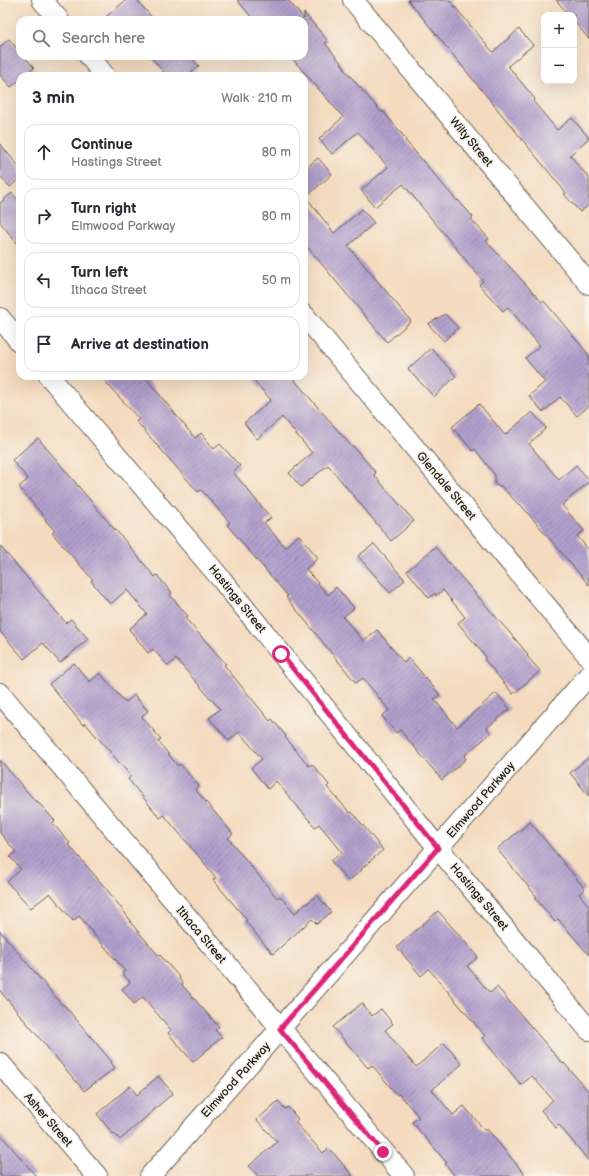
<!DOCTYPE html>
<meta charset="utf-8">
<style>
body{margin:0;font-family:"Balsamiq Sans",sans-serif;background:#f2f2f3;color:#2b2b33}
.controls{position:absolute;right:12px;top:12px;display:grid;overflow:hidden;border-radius:8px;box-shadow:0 4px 16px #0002}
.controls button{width:36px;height:36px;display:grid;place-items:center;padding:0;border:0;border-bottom:1px solid #e1e1e2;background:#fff;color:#2b2b33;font:20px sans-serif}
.stop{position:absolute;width:12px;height:12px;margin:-9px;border:3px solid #db2777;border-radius:50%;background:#fff}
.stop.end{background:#db2777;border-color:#fff;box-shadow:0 1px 4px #0008}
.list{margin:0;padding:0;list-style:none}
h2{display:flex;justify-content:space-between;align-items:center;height:52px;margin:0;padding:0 16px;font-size:17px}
h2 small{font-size:13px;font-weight:400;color:#7c7c81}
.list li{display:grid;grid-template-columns:26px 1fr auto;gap:12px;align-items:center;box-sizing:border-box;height:56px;margin:0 8px 8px;padding:0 8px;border:1px solid #e1e1e2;border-radius:12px}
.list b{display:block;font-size:15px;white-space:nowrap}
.list p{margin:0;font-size:13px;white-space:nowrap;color:#7c7c81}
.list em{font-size:13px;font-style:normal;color:#7c7c81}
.icon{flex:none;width:22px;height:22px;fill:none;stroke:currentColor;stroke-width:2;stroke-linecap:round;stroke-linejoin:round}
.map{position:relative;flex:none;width:589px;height:1176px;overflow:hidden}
.search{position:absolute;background:#fff;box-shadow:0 4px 16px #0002;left:16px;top:16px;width:292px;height:44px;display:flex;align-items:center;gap:10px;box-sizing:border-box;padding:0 14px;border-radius:12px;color:#7c7c81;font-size:15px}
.panel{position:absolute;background:#fff;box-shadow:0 4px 16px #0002;left:16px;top:72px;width:292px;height:308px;border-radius:12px}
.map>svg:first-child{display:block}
.building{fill:url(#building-hatch)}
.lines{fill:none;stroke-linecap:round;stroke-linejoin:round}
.street-casing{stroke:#685f55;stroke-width:22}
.street{stroke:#fff;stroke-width:20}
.route{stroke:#db2777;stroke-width:5}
.labels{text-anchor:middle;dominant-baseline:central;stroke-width:3.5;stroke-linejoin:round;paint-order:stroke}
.street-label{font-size:12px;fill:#1c1c1c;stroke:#f7f3e8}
</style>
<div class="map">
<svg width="589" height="1176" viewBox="0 0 589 1176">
<defs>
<pattern id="building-hatch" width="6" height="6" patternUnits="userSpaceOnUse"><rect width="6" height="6" fill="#b19fcc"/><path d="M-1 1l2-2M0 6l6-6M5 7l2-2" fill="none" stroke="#8f81a5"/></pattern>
</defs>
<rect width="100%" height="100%" fill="#f7f3e8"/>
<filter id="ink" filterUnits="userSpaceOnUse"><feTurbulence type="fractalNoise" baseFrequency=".025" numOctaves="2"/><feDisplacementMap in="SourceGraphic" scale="8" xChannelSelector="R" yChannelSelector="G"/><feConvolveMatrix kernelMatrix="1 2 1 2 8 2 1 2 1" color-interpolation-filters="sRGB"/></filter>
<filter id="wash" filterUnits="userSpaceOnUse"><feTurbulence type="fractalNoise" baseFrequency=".012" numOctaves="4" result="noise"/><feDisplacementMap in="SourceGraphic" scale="16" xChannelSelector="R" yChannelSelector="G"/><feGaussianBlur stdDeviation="0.9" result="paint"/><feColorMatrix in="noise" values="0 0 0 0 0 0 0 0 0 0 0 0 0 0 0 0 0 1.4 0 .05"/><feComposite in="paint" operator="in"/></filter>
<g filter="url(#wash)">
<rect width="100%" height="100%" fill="#f4dbbf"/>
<g id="blocks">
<g class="building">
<polygon points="126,0 137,0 154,20 102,20"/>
<polygon points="237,0 288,0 304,19 304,13 328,41 325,43 345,68 344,69 382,113 383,111 406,139 405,140 457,201 458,200 473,217 471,219 489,239 486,241 542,302 544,301 589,355 589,406 577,416 560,397 543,412 529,396 545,382 525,358 540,346 508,307 503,311 479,285 483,281 403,184 375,207 361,190 388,167 358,132 332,154 319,139 343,117 290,56 304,56 304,20 254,20"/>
<polygon points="408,0 449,0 493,52 519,29 533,45 508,66 535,99 533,101 557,130 572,118 589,138 570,155 589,178 589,205 580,212 564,194 566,193 557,182"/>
<polygon points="556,0 589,0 589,39 574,21 574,15 569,15"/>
<polygon points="9,39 20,52 20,56 24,56 34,68 24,76 20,76 20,80 11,87 0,75 0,47"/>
<polygon points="150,56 190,56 199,66 187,76 167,76"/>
<polygon points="0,144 20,168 20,178 10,187 0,176"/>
<polygon points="318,158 332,174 306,197 334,233 362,209 374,223 348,246 411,321 387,342 304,243 304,170"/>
<polygon points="12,193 20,202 20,247 0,222 0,203"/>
<polygon points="445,314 458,328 444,341 428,324"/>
<polygon points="431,348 456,376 434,397 408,369"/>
<polygon points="100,376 144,376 195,438 201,433 214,449 220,444 240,466 233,472 271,518 264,523 285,547 299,535 318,558 306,569 328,595 336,587 354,608 343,617 363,641 377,630 404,663 409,658 440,695 434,699 457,727 496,693 510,709 487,728 491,733 464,756 466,759 442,780 400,730 396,733 382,716 389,710 363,678 356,683 286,597 288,596 227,525 230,523 206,495 201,490 198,492 136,421 139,419"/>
<polygon points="250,376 291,376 352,447 353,446 376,473 374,475 414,521 391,541 328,465 301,487 289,473 312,453 282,417 257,439 244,423 271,400"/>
<polygon points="479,404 505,435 532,412 546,428 529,444 559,480 576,465 589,480 589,482 562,505 584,531 577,536 589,550 589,585 520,504 519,505 501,486 495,485 495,475 475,449 473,451 452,427"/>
<polygon points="38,438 115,530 116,530 155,577 157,575 172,593 170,595 188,616 185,618 226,664 224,665 270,721 272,719 286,736 285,737 309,766 312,764 329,785 327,787 350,813 352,812 383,850 361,869 362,870 348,881 331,861 342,852 319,824 315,827 276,781 268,789 251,768 262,759 239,732 229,741 209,718 220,709 176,659 168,666 153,649 148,653 129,629 147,614 127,590 110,604 91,581 93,580 52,533 55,531 45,520 46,519 19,487 28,479 12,460"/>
<polygon points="374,544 405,580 390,593 358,556"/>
<polygon points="0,546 66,623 71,619 88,639 60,663 43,643 24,659 0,631"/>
<polygon points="435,547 522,647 528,655 527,656 540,671 513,694 484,659 486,657 458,623 465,617 443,590 436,596 435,593 429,598 407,571"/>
<polygon points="74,663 90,682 100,673 124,701 125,700 126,702 134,695 148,711 142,717 161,739 158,741 178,766 180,764 199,786 195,789 233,834 228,838 277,898 280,896 295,913 317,895 331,912 317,924 312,919 273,954 245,921 247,920 213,880 216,878 205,864 164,815 160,818 128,779 131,776 85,723 83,725 49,684"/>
<polygon points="589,757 589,796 570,773"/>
<polygon points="0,760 36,802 37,801 55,821 52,823 70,843 68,844 108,891 131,921 130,922 159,956 160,955 180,978 179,979 183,984 182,985 219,1027 215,1030 222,1037 193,1062 168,1033 171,1030 143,997 134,1004 122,989 130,982 122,973 125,971 79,916 73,921 50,893 31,908 7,882 21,869 10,857 16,852 0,833"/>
<polygon points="530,822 585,889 579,894 589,906 589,955 558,919 555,922 535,898 537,897 497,849"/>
<polygon points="438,911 478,957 467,966 490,993 497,987 563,1064 564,1063 589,1092 589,1161 559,1125 556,1128 541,1110 553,1100 532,1076 521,1085 482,1038 485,1036 429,969 421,976 397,947"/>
<polygon points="0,931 63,1006 64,1005 112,1062 111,1063 115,1068 84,1091 0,991"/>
<polygon points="362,1003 372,1016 381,1009 393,1024 385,1030 416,1067 444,1043 462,1064 432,1090 453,1115 464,1106 485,1131 487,1129 526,1176 455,1176 445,1164 447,1163 412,1122 419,1117 399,1094 397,1095 372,1065 368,1068 333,1027"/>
<polygon points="158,1076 173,1093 120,1140 114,1133 113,1134 97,1114 130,1086 137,1095"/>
<polygon points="278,1101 285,1109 288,1107 298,1119 295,1122 323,1153 329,1148 353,1176 258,1176 249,1166 277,1142 257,1120"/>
<polygon points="0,1134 36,1176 0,1176"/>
</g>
</g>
</g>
<g filter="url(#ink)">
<use href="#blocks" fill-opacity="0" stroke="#685f55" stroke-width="1"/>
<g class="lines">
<defs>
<g id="street">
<polyline points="42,0 59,20"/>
<polyline points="353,0 589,284"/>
<polyline points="89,56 105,76"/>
<polyline points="304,315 589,657"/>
<polyline points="0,318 20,342"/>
<polyline points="49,376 222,580 438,848 589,1030"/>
<polyline points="0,693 404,1176"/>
<polyline points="0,1063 97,1176"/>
<polyline points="150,1176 280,1029 589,675"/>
</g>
</defs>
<use href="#street" class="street-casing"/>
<use href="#street" class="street"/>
</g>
</g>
<g class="lines" filter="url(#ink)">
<polyline class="route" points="281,654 438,848 280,1029 383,1152"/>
</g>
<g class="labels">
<g class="street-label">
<text transform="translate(471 142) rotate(50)">Wilty Street</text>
<text transform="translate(446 486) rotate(50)">Glendale Street</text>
<text transform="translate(237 599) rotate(51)">Hastings Street</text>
<text transform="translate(481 800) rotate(-49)">Elmwood Parkway</text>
<text transform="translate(479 897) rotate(50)">Hastings Street</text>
<text transform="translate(201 935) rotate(50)">Ithaca Street</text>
<text transform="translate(236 1080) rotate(-48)">Elmwood Parkway</text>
<text transform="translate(48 1120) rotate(49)">Asher Street</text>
</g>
</g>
</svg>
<div class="controls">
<button>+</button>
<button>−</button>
</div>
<div class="stop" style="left:281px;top:654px"></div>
<div class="stop end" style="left:383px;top:1152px"></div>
<div class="search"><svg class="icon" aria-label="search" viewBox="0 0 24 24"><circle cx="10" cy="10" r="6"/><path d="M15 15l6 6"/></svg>Search here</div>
<section class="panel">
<h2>3 min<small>Walk · 210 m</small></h2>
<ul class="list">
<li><svg class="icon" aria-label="ahead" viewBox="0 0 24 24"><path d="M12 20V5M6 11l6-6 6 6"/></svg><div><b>Continue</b><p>Hastings Street</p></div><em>80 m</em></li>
<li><svg class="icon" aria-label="right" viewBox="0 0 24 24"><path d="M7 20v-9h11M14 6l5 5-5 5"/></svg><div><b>Turn right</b><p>Elmwood Parkway</p></div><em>80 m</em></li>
<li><svg class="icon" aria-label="left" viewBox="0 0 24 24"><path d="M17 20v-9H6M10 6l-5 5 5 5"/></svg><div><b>Turn left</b><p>Ithaca Street</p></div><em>50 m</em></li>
<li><svg class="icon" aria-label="arrive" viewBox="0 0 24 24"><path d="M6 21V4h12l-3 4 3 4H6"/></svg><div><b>Arrive at destination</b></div></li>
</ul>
</section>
</div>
